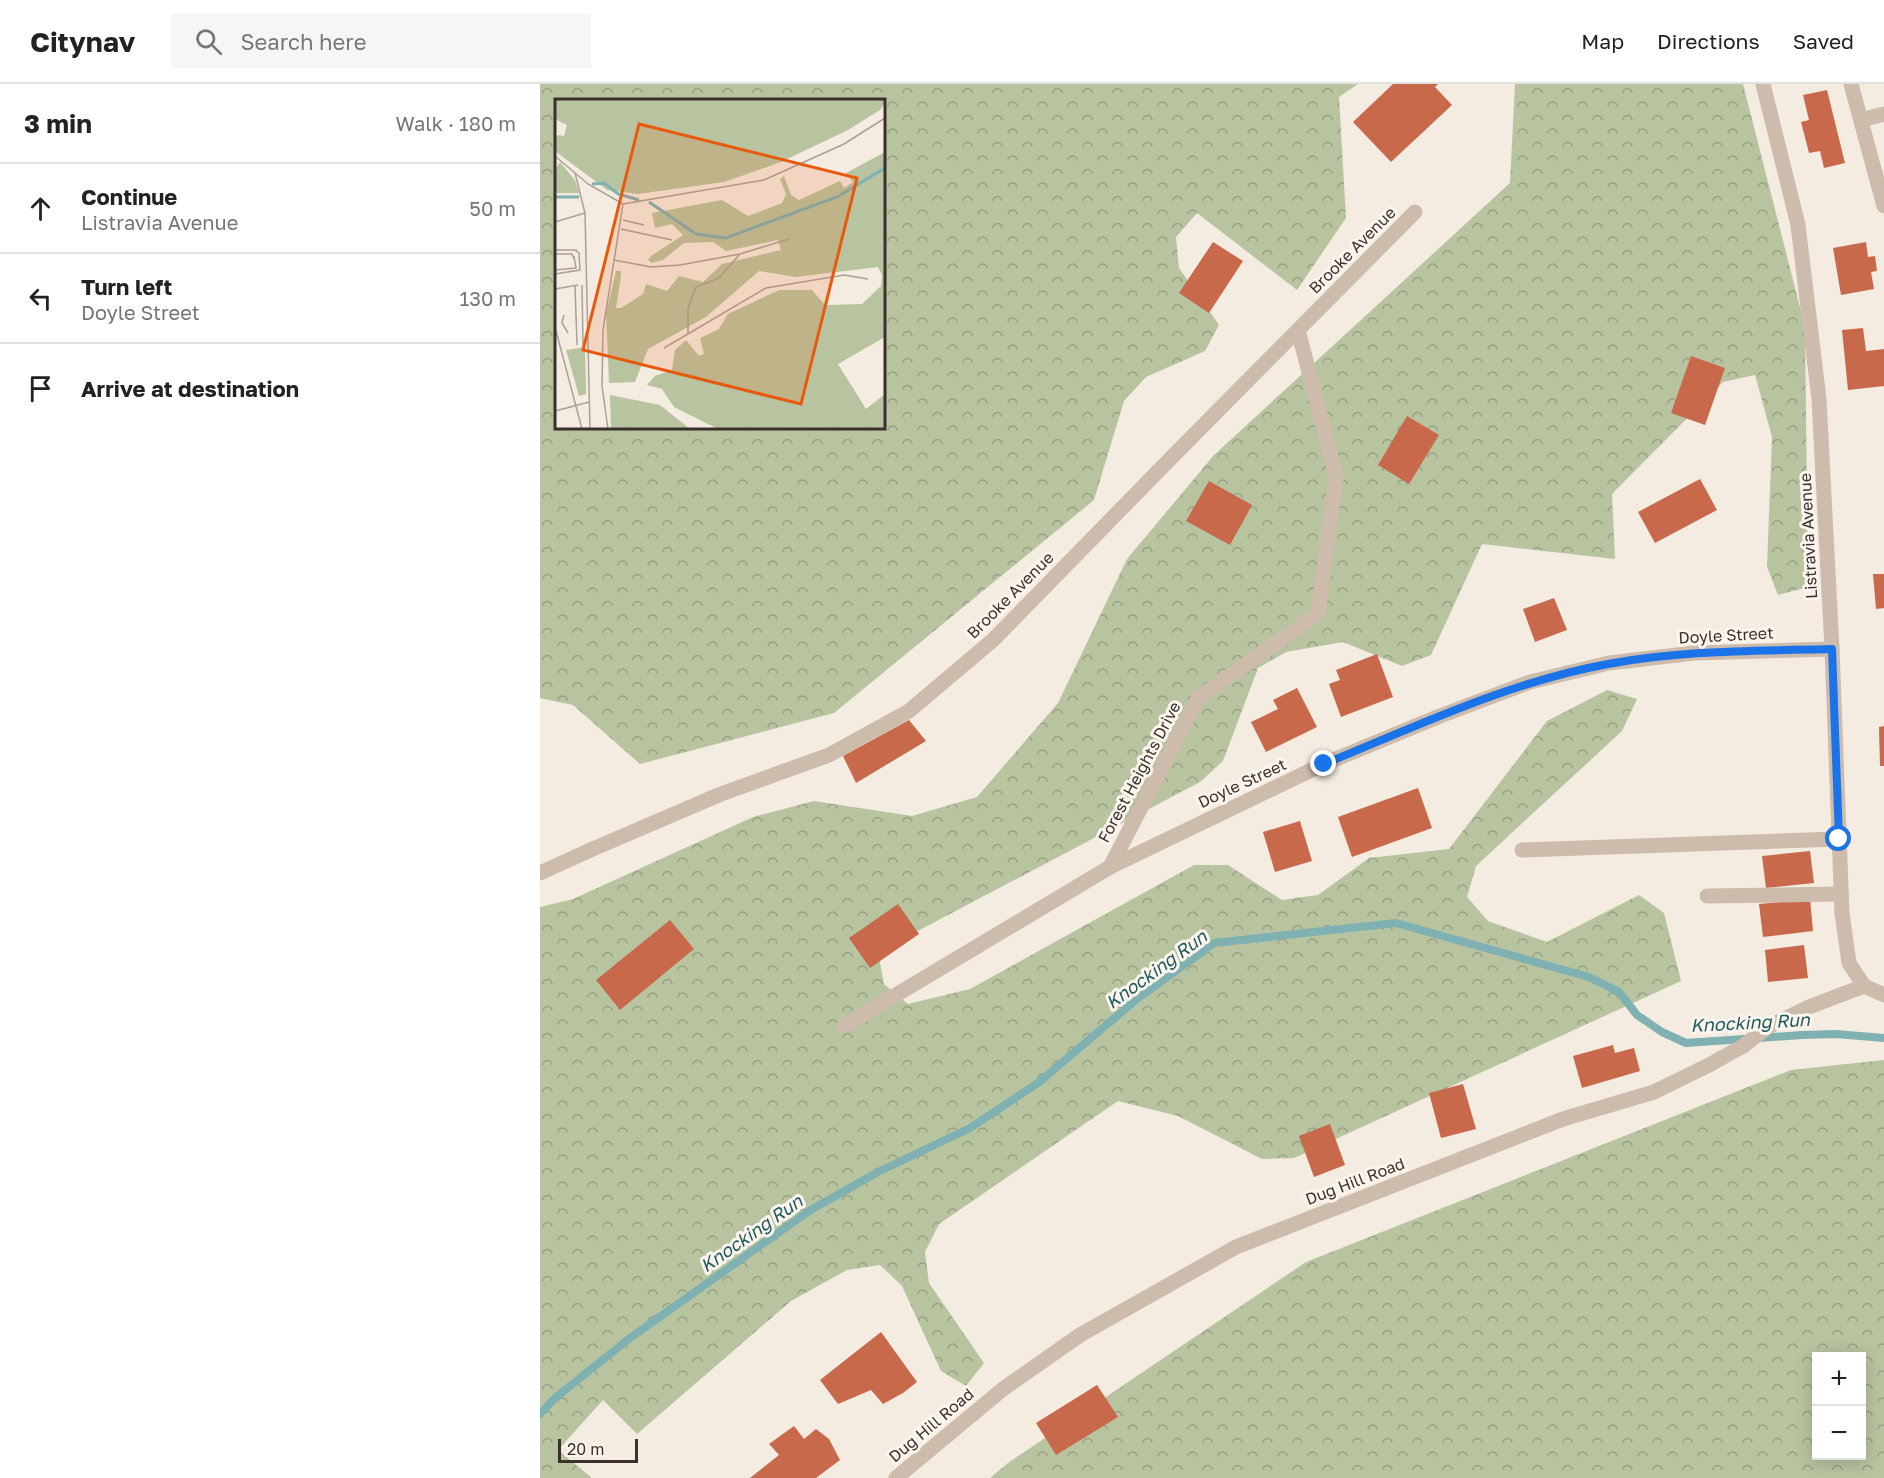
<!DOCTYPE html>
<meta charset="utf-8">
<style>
body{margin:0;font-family:"Golos Text",sans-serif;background:#f6f6f6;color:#222}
.controls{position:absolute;right:18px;bottom:18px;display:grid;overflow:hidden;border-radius:0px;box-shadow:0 3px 15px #0003}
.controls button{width:54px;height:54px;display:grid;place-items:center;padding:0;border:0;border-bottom:2px solid #e0e0e0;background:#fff;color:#222;font:30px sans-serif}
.scale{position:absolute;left:18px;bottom:15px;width:80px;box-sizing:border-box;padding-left:6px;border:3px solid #3b302b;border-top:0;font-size:16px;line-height:21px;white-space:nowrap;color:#3b302b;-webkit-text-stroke:4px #fbf5ee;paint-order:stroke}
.stop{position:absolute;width:18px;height:18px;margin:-14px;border:4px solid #1a73e8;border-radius:50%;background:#fff}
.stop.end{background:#1a73e8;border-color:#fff;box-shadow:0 2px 6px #0008}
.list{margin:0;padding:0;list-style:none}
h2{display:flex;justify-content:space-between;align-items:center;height:78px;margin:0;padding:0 24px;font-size:26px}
h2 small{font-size:20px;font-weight:400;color:#767676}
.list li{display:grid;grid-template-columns:39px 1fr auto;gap:18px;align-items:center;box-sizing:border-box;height:90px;padding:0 24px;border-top:2px solid #e0e0e0}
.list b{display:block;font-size:22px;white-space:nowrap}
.list p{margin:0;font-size:20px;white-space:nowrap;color:#767676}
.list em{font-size:20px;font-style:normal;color:#767676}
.icon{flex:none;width:33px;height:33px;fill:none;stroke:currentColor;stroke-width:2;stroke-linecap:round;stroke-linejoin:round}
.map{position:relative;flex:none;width:1344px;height:1394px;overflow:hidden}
header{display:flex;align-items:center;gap:36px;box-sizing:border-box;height:84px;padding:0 30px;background:#fff;border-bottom:2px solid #e0e0e0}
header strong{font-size:28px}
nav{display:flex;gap:33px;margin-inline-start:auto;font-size:21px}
.search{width:420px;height:54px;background:#f6f6f6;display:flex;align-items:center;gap:15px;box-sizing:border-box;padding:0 21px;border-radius:0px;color:#767676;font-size:22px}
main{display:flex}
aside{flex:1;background:#fff}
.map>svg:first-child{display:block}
.forest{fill:url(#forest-crowns);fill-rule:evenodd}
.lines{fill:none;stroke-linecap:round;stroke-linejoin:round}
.stream{stroke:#7fb0b2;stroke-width:8}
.building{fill:#c8694b}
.minor{stroke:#cdbbac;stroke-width:15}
.route{stroke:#1a73e8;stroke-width:8}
.labels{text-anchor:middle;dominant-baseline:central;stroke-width:6;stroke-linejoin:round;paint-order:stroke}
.street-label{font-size:16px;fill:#3b302b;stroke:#fbf5ee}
.water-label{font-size:18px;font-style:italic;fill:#1f5a5e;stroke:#fbf5ee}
.inset-river{fill:none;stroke:#7fb0b2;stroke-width:3}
.inset-road{fill:none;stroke:#aaa098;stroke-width:1.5}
.view{fill:#e8590c;fill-opacity:0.15;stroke:#e8590c;stroke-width:3}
.inset-edge{fill:none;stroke:#3b302b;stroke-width:3}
</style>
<header>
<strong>Citynav</strong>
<div class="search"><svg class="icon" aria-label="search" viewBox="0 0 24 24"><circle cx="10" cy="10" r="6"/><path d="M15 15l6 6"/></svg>Search here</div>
<nav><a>Map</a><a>Directions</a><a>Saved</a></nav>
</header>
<main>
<aside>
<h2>3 min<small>Walk · 180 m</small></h2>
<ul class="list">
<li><svg class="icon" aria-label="ahead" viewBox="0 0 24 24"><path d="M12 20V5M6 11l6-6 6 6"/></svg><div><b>Continue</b><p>Listravia Avenue</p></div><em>50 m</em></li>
<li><svg class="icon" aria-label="left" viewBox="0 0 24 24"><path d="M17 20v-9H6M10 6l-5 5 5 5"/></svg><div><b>Turn left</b><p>Doyle Street</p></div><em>130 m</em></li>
<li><svg class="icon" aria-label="arrive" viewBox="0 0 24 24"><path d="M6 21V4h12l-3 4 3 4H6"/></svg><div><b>Arrive at destination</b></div></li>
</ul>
</aside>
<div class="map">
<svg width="1344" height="1394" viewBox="0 0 1344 1394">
<defs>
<pattern id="forest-crowns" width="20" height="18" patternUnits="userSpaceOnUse" patternTransform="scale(1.5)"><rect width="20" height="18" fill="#b8c4a0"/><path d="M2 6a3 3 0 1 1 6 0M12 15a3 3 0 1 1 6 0" fill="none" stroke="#97a083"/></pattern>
</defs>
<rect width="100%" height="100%" fill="#f4ebe1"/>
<g class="forest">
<path d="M0 0H818L799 13 806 134 757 206 657 129 636 153 639 184 679 241 665 267 606 293 584 317 554 416 294 629 100 680 33 621 0 614ZM16 16H344V344H16Z"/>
<polygon points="975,0 1203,0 1265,243 1268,503 1238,511 1227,483 1232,353 1215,291 1183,298 1072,410 1075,475 942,460 891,571 862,582 803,558 746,568 718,584 683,677 660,698 338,868 344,900 368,920 430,905 654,781 688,781 742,816 778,811 829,774 909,765 1007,637 1067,606 1097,615 1082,647 936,782 927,813 948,837 1007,858 1099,811 1124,829 1141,897 754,1074 722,1075 638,1032 578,1017 399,1140 385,1168 389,1199 444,1279 426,1302 401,1287 362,1202 340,1181 307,1186 251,1217 97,1350 63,1316 18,1366 52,1394 0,1394 0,823 33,815 213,733 274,717 372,732 437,713 518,619 587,475 674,371 970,99"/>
<path d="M1344 976V1394H450L468 1379 766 1178 1251 986ZM1276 1272H1322V1372H1276Z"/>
</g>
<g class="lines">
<polyline class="stream" points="0,1330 15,1314 90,1254 269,1127 338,1088 430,1044 498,999 597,915 674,859 856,839 1049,893 1079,908 1097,931 1122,948 1146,959 1262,951 1296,950 1344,954"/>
</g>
<g class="building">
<polygon points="853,0 898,0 895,3 912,21 851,78 813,38"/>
<polygon points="1287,6 1305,79 1284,84 1280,67 1269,69 1261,38 1269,36 1263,11"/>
<polygon points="673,158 703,177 669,229 639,209"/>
<polygon points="1326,158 1328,173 1335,172 1337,187 1331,188 1334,205 1301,211 1293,164"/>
<polygon points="1323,244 1326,267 1344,265 1344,302 1308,306 1302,246"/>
<polygon points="1151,272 1185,284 1165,341 1131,329"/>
<polygon points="867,332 899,351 869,400 838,381"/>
<polygon points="1160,395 1177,426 1115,459 1098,428"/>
<polygon points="669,397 712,421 690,461 646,437"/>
<polygon points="1333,490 1344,490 1344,524 1336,525"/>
<polygon points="1014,514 1027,546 995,558 983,525"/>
<polygon points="837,570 853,613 801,633 789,600 800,596 796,586"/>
<polygon points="757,604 777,643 726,668 711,638 738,625 733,616"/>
<polygon points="369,636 386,657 316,699 303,672"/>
<polygon points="1344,642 1344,682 1340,682 1339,643"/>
<polygon points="878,704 892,744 812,773 798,733"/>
<polygon points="760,737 772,777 735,788 723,748"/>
<polygon points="1270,767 1274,799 1226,804 1222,772"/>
<polygon points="1270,815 1273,847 1223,853 1219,820"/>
<polygon points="358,820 379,850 330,884 309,854"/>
<polygon points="130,836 154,865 80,926 56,896"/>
<polygon points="1264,861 1268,894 1228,898 1225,866"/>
<polygon points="1073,961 1075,969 1094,964 1100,987 1042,1004 1033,972"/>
<polygon points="923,1000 936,1045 901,1054 889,1009"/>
<polygon points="790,1040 805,1081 774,1093 759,1052"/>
<polygon points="341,1248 377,1298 363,1309 343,1320 331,1306 298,1320 280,1296"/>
<polygon points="557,1301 578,1333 516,1371 496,1339"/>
<polygon points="254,1342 264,1355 276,1345 289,1355 300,1376 276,1394 210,1394 239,1371 229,1360"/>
</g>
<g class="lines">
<g class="minor">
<polyline points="1223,0 1258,141 1279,315 1292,565 1302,829 1309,879 1324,902"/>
<polyline points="1311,0 1344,122"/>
<polyline points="1321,36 1344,30"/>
<polyline points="982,766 1299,755"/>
<polyline points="570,783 658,614 778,530 796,392 758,246"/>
<polyline points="0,789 55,764 181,710 289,671 369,627 453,556 631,374 875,128"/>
<polyline points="1167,812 1301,810"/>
<polyline points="1324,902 1344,911"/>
<polyline points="304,942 570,783 784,680 900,632 990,598 1069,579 1154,569 1292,565"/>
<polyline points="356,1394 463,1305 540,1251 696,1163 1023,1035 1114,1008 1169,981 1203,962 1228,943 1269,923 1324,902"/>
</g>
</g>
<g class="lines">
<path class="route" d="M784 680C877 642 969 598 1068 580 1141 566 1218 567 1292 565L1299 755"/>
</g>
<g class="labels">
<g class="street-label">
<text transform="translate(812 166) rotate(-45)">Brooke Avenue</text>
<text transform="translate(1268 452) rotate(-93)">Listravia Avenue</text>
<text transform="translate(470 511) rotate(-45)">Brooke Avenue</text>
<text transform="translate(1186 551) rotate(-3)">Doyle Street</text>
<text transform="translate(599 688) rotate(-62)">Forest Heights Drive</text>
<text transform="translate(702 699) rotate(-25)">Doyle Street</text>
<text transform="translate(815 1097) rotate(-21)">Dug Hill Road</text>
<text transform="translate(391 1341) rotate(-40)">Dug Hill Road</text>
</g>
<g class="water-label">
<text transform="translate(616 885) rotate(-36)">Knocking Run</text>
<text transform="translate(1210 938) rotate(-3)">Knocking Run</text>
<text transform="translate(211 1149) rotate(-35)">Knocking Run</text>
</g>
</g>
<g transform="translate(15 15)">
<rect width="330" height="330" fill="#f4ebe1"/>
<path d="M5 63 20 81 24 94H1L0 71ZM30 248 31 295 24 297 11 251Z" fill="#b8c4a0"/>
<path d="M0 0H330V4L325 11 293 31 226 63 169 83 83 95 52 91 0 52V40L3 36 9 37 12 26 0 20ZM330 53V238L283 265 311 310 330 295V330H163L119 308 107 290 92 286 100 277 117 271 120 251 131 241 144 257 149 255 145 239 164 230 173 215 224 191H257L270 206 307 205 326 187 327 176 323 168 241 178 204 172 151 218 93 250 80 283 54 284 51 215 61 172H66V177L61 209H66L88 195 91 185 112 192 124 177 148 183 167 165 226 151 223 141 171 152 158 143 129 144 108 161 97 164 93 161 96 157 128 136 117 125 100 129 97 114 167 101 193 117 227 104 231 95 225 80 229 77 236 96 244 101 285 82 289 89 298 83 291 74ZM55 296 105 306 135 330H56Z" fill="#b8c4a0"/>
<path class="inset-river" d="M37 85 49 84 63 95 84 101M0 98H24M94 103 141 135 171 139 282 98 330 69"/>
<path class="inset-road" d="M0 57 33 85 68 105M20 74 30 114 35 330M68 105 209 81 289 45 330 19M68 121 89 126M0 123 30 114M66 130 117 141M0 151H22M0 155H17L19 160M59 161 96 168 125 166 185 155 234 140M0 171 21 169 19 157M0 175 25 171 24 154 20 151M27 186 28 246M20 187 22 246M0 190 23 186M9 216 7 224 13 234M0 228 27 330M133 235V209L141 188 164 179 185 155M109 249 211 189 289 176 313 180M0 312 34 303M53 330 47 287 48 231 68 105"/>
<path class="view" d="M84 25 302 79 246 305 28 251Z"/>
<rect width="330" height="330" class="inset-edge"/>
</g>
</svg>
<div class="controls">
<button>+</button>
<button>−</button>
</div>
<div class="scale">20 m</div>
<div class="stop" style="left:1299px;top:755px"></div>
<div class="stop end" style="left:784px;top:680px"></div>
</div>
</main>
